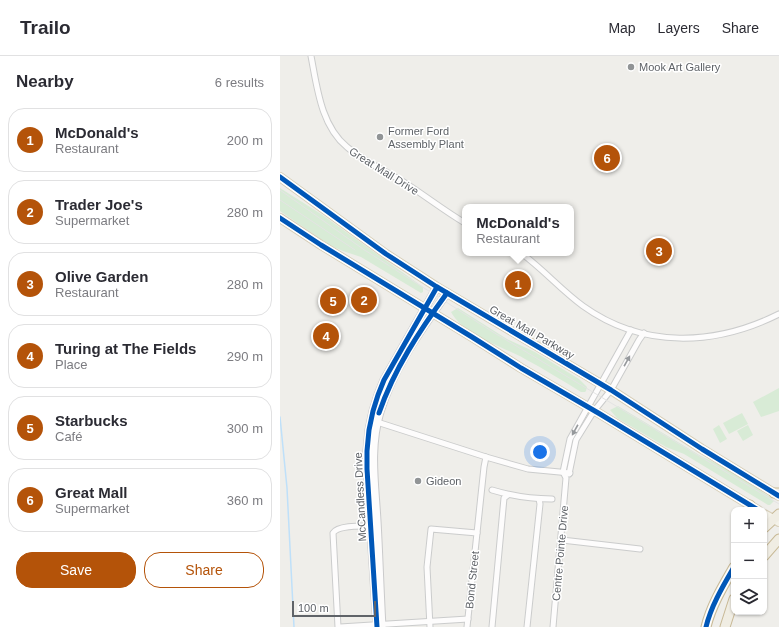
<!DOCTYPE html>
<meta charset="utf-8">
<style>
body{margin:0;font-family:Arial,sans-serif;background:#f7f7f7;color:#2b2b33}
.controls{position:absolute;right:12px;bottom:12px;display:grid;overflow:hidden;border-radius:8px;box-shadow:0 1px 3px #0004}
.controls button{width:36px;height:36px;display:grid;place-items:center;padding:0;border:0;border-bottom:1px solid #e1e1e2;background:#fff;color:#2b2b33;font:20px sans-serif}
.scale{position:absolute;left:12px;bottom:10px;width:84px;box-sizing:border-box;padding-left:4px;border:2px solid #5f6368;border-top:0;font-size:11px;line-height:14px;white-space:nowrap;color:#5f6368;-webkit-text-stroke:3px #fff;paint-order:stroke}
.you{position:absolute;left:260px;top:396px;width:14px;height:14px;margin:-10px;border:3px solid #fff;border-radius:50%;background:#1a73e8;box-shadow:0 0 0 6px #1a73e833}
.badge{display:grid;place-items:center;width:26px;height:26px;border-radius:50%;background:#b45309;color:#fff;font-size:13px;font-weight:700}
.pin{position:absolute;translate:-50% -50%;border:2px solid #fff;box-shadow:0 1px 4px #0006}
.popup{position:absolute;left:182px;top:148px;width:112px;height:52px;box-sizing:border-box;display:grid;place-content:center;border-radius:8px;background:#fff;filter:drop-shadow(0 1px 3px #0005);font-size:13px;white-space:nowrap;color:#7c7c81}
.popup b{font-size:15px;color:#2b2b33}
.popup::after{content:'';position:absolute;left:50%;top:100%;margin-left:-8px;border:8px solid transparent;border-top-color:#fff}
.list{margin:0;padding:0;list-style:none}
h2{display:flex;justify-content:space-between;align-items:center;height:52px;margin:0;padding:0 16px;font-size:17px}
h2 small{font-size:13px;font-weight:400;color:#7c7c81}
.list li{display:grid;grid-template-columns:26px 1fr auto;gap:12px;align-items:center;box-sizing:border-box;height:64px;margin:0 8px 8px;padding:0 8px;border:1px solid #e1e1e2;border-radius:16px}
.list b{display:block;font-size:15px;white-space:nowrap}
.list p{margin:0;font-size:13px;white-space:nowrap;color:#7c7c81}
.list em{font-size:13px;font-style:normal;color:#7c7c81}
.actions{display:flex;gap:8px;padding:12px 16px}
.actions a{flex:1;padding:9px 0;border:1px solid #b45309;border-radius:16px;text-align:center;font-size:14px;color:#b45309}
.actions .main{background:#b45309;color:#fff}
.icon{flex:none;width:22px;height:22px;fill:none;stroke:currentColor;stroke-width:2;stroke-linecap:round;stroke-linejoin:round}
.map{position:relative;flex:none;width:499px;height:571px;overflow:hidden}
header{display:flex;align-items:center;gap:24px;box-sizing:border-box;height:56px;padding:0 20px;background:#fff;border-bottom:1px solid #e1e1e2}
header strong{font-size:19px}
nav{display:flex;gap:22px;margin-inline-start:auto;font-size:14px}
main{display:flex}
aside{flex:1;background:#fff}
.map>svg:first-child{display:block}
.green{fill:#d8ebd6}
.lines{fill:none;stroke-linecap:round;stroke-linejoin:round}
.stream{stroke:#bfe0f9;stroke-width:1.5}
.street-casing{stroke:#cbcccc;stroke-width:7}
.secondary-casing{stroke:#cacacb;stroke-width:9}
.primary-casing{stroke:#d7ceb8;stroke-width:10}
.highway-casing{stroke:#c8b996;stroke-width:11}
.street{stroke:#fdfcfc;stroke-width:5}
.secondary{stroke:#fdfcfc;stroke-width:7}
.primary{stroke:#f4f2e9;stroke-width:8}
.highway{stroke:#f0ede3;stroke-width:9}
.tram{stroke:#e4e4e4;stroke-width:1}
.cycleway-casing{stroke:#fff;stroke-width:8}
.cycleway{stroke:#0057b8;stroke-width:5}
.oneway{fill:#96999c}
.poi-dot{fill:#919496;stroke:#fff;stroke-width:1.5}
.labels{text-anchor:middle;dominant-baseline:central;stroke-width:3;stroke-linejoin:round;paint-order:stroke}
.poi-label{font-size:11px;fill:#5f6368;stroke:#fff;text-anchor:start}
.street-label{font-size:11px;fill:#5f6368;stroke:#fff}
</style>
<header>
<strong>Trailo</strong>
<nav><a>Map</a><a>Layers</a><a>Share</a></nav>
</header>
<main>
<aside>
<h2>Nearby<small>6 results</small></h2>
<ul class="list">
<li><span class="badge">1</span><div><b>McDonald's</b><p>Restaurant</p></div><em>200 m</em></li>
<li><span class="badge">2</span><div><b>Trader Joe's</b><p>Supermarket</p></div><em>280 m</em></li>
<li><span class="badge">3</span><div><b>Olive Garden</b><p>Restaurant</p></div><em>280 m</em></li>
<li><span class="badge">4</span><div><b>Turing at The Fields</b><p>Place</p></div><em>290 m</em></li>
<li><span class="badge">5</span><div><b>Starbucks</b><p>Café</p></div><em>300 m</em></li>
<li><span class="badge">6</span><div><b>Great Mall</b><p>Supermarket</p></div><em>360 m</em></li>
</ul>
<div class="actions"><a class="main">Save</a><a>Share</a></div>
</aside>
<div class="map">
<svg width="499" height="571" viewBox="0 0 499 571">
<rect width="100%" height="100%" fill="#efeeea"/>
<g class="green">
<polygon points="0,132 41,158 143,231 143,236 141,237 81,201 63,195 51,190 0,155"/>
<path d="M178 252 227 283 255 296 299 323 307 331 306 335 305 336H301C283 325 264 313 245 303 224 291 183 279 171 256Z"/>
<polygon points="499,332 499,355 481,361 473,346"/>
<polygon points="338,350 421,400 446,412 490,441 494,445 490,449 488,449 404,398 386,391 364,378 337,362 330,354"/>
<polygon points="462,357 468,368 449,378 443,367"/>
<polygon points="439,369 447,383 440,387 433,373"/>
<polygon points="468,369 473,379 463,385 457,375"/>
</g>
<g class="lines">
<polyline class="stream" points="0,361 7,432 14,571"/>
<defs>
<g id="street">
<path d="M31 0C37 31 41 70 67 91 83 105 104 114 122 125 143 138 163 154 185 167"/>
<path d="M241 197C263 213 281 234 303 250 363 293 435 290 499 258"/>
<polyline points="97,366 206,401"/>
<polyline points="289,418 296,384 314,355 331,334 359,284 364,277"/>
<path d="M212 434C232 440 252 443 272 443"/>
<polyline points="282,484 360,493"/>
<path d="M58 571 53 477C58 469 82 470 91 470"/>
<polyline points="60,571 188,563"/>
<polyline points="150,571 147,511 151,473 197,477"/>
<polyline points="187,571 204,411 206,401 248,413 290,417"/>
<polyline points="212,571 224,442 228,439"/>
<polyline points="247,571 260,448 259,443"/>
<polyline points="273,571 286,422 283,416 290,383 351,274"/>
</g>
<g id="secondary">
<polyline points="97,571 87,413 87,395 89,374 93,355 98,339 104,324 112,310 157,231"/>
<path d="M102 571C100 536 99 500 97 465 95 428 89 392 100 356 113 312 141 274 167 237"/>
</g>
<g id="primary">
<polyline points="0,121 106,198 157,231 331,334 422,393 499,440"/>
<polyline points="0,162 41,189 192,281 241,312 320,358 478,454"/>
<polyline points="484,458 499,466"/>
</g>
<g id="highway">
<polyline points="494,437 499,437"/>
<polyline points="470,449 472,454"/>
<polyline points="484,472 499,458"/>
<polyline points="484,500 499,483"/>
<path d="M426 571C431 550 443 530 454 511"/>
<polyline points="445,571 454,543"/>
</g>
</defs>
<use href="#street" class="street-casing"/>
<use href="#secondary" class="secondary-casing"/>
<use href="#primary" class="primary-casing"/>
<use href="#highway" class="highway-casing"/>
<use href="#street" class="street"/>
<use href="#secondary" class="secondary"/>
<use href="#primary" class="primary"/>
<use href="#highway" class="highway"/>
<g class="tram">
<polyline points="0,134 83,193 213,276 499,448"/>
<polyline points="0,144 75,194"/>
</g>
<defs>
<g id="cycleway">
<polyline points="0,121 106,198 157,231 331,334 422,393 499,440"/>
<polyline points="0,162 41,189 192,281 241,312 320,358 478,454"/>
<path d="M99 357C114 313 140 274 167 237"/>
<polyline points="97,571 87,413 87,395 89,374 93,355 98,339 104,324 112,310 157,231"/>
<path d="M426 571C431 550 443 530 454 511"/>
</g>
</defs>
<use href="#cycleway" class="cycleway-casing"/>
<use href="#cycleway" class="cycleway"/>
</g>
<defs><path id="oneway-solid" d="M-6-.8H1V-3.2L6.5 0L1 3.2V.8H-6Z"/></defs>
<g class="oneway">
<use href="#oneway-solid" transform="translate(347 305) rotate(-61)"/>
<use href="#oneway-solid" transform="translate(295 374) rotate(119)"/>
</g>
<g class="poi-dot">
<circle cx="351" cy="11" r="4"/>
<circle cx="100" cy="81" r="4"/>
<circle cx="138" cy="425" r="4"/>
</g>
<g class="labels">
<g class="poi-label">
<text x="359" y="11">Mook Art Gallery</text>
<text x="108" y="75">Former Ford<tspan x="108" dy="13">Assembly Plant</tspan></text>
<text x="146" y="425">Gideon</text>
</g>
<g class="street-label">
<text transform="translate(104 115) rotate(32)">Great Mall Drive</text>
<text transform="translate(252 276) rotate(30)">Great Mall Parkway</text>
<text transform="translate(80 441) rotate(-93)">McCandless Drive</text>
<text transform="translate(280 497) rotate(-85)">Centre Pointe Drive</text>
<text transform="translate(192 524) rotate(-84)">Bond Street</text>
</g>
</g>
</svg>
<div class="controls">
<button>+</button>
<button>−</button>
<button><svg class="icon" aria-label="layers" viewBox="0 0 24 24"><path d="M12 4l9 5-9 5-9-5zM3 14l9 5 9-5"/></svg></button>
</div>
<div class="scale">100 m</div>
<div class="you"></div>
<div class="pin badge" style="left:238px;top:228px">1</div>
<div class="popup"><b>McDonald's</b>Restaurant</div>
<div class="pin badge" style="left:84px;top:244px">2</div>
<div class="pin badge" style="left:379px;top:195px">3</div>
<div class="pin badge" style="left:46px;top:280px">4</div>
<div class="pin badge" style="left:53px;top:245px">5</div>
<div class="pin badge" style="left:327px;top:102px">6</div>
</div>
</main>
